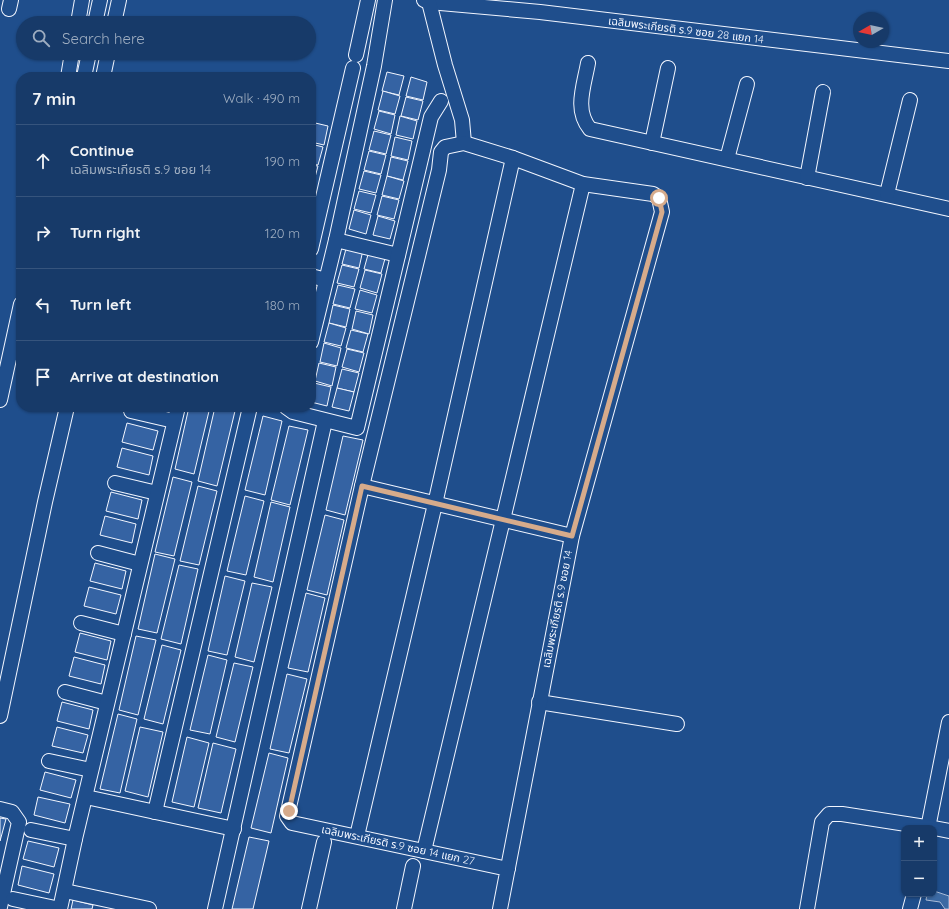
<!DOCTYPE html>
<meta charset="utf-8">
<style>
body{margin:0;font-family:Quicksand,"Noto Sans Thai",sans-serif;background:#20416f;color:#f1f3f6}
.controls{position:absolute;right:12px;bottom:12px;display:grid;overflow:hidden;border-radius:8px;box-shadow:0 1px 3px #0004}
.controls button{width:36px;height:36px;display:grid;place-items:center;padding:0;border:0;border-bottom:1px solid #36547d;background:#173a69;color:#f1f3f6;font:20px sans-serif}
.compass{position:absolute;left:853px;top:12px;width:36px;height:36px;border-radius:50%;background:#173a69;box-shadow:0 1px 3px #0004;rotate:261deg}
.stop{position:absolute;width:12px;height:12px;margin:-9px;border:3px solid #d6ab8b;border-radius:50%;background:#fff}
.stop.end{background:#d6ab8b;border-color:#fff;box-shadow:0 1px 4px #0008}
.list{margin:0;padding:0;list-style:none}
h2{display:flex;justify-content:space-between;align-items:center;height:52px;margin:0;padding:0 16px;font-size:17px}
h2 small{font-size:13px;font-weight:400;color:#9eadc0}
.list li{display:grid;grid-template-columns:26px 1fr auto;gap:12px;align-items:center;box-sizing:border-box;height:72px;padding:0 16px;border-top:1px solid #36547d}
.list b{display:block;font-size:15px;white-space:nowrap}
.list p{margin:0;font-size:13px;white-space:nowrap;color:#9eadc0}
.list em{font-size:13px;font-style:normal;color:#9eadc0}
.icon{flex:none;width:22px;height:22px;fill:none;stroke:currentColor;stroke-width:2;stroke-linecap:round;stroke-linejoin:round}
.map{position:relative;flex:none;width:949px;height:909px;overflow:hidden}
.search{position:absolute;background:#173a69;box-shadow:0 1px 3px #0004;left:16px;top:16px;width:300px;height:44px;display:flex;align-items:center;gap:10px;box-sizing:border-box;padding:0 14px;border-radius:22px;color:#9eadc0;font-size:15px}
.panel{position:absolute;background:#173a69;box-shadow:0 1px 3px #0004;left:16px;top:72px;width:300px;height:340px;border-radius:16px}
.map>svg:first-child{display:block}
.water{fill:#3b69a3;stroke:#a8bbd7}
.building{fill:#3563a3;stroke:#f2f6ff}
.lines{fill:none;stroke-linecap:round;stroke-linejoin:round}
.minor-casing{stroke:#f2f6ff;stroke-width:16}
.minor{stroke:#1f4e8c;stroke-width:14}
.route{stroke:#d6ab8b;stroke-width:5}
.labels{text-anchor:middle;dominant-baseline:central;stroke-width:3;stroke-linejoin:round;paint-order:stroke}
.street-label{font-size:11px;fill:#f2f6ff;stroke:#1f4e8c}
</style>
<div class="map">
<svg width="949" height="909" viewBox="0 0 949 909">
<rect width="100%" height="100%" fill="#1f4e8c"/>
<polygon class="water" points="934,891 949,896 949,909 945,909 940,902 926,900 927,894 934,894"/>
<g class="building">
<polygon points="387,72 404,76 399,95 382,91"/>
<polygon points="411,77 427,82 423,100 406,96"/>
<polygon points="383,91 400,96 395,114 378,110"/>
<polygon points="406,97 423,101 418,120 401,116"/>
<polygon points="379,111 395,115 391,134 374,129"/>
<polygon points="400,116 417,121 413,139 396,135"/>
<polygon points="311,122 328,126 324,145 311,142"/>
<polygon points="374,131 391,135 386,154 369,150"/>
<polygon points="395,137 412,141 408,160 391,156"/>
<polygon points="311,144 323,147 318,165 311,164"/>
<polygon points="369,151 386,155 381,174 364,170"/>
<polygon points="391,157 408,161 403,180 387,176"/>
<polygon points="311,165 318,166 313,185 311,184"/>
<polygon points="364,171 381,175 376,193 359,189"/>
<polygon points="387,176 404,181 399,199 382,195"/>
<polygon points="359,191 376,195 371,213 354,209"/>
<polygon points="382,196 399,200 394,219 377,215"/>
<polygon points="354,210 371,215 366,234 349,229"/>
<polygon points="378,216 395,221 390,239 373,235"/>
<polygon points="347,245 363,250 359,268 342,264"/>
<polygon points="369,251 386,255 381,273 364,269"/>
<polygon points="342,265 359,269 354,287 337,283"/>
<polygon points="365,270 382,274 377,293 360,288"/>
<polygon points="338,285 355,289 350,308 333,304"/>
<polygon points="360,290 377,295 372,313 355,309"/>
<polygon points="333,305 350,309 346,327 329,323"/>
<polygon points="356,311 373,315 369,334 352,329"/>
<polygon points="329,323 346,328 341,346 324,342"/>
<polygon points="351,330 368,334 363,352 346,348"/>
<polygon points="324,343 341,348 337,366 320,362"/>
<polygon points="347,349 364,353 359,372 342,367"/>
<polygon points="319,363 336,367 332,386 315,381"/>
<polygon points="342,369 359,373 354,392 337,388"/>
<polygon points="314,383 331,387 327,406 311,402"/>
<polygon points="337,388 354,392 349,411 332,407"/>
<polygon points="189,407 210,407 194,474 175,469"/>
<polygon points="215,407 235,411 217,486 198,481"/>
<polygon points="263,416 282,421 265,495 245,490"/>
<polygon points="127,423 158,431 153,450 122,442"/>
<polygon points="289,426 308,430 290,505 271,500"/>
<polygon points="343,436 363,440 345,515 326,510"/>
<polygon points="122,448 153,456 149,475 117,467"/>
<polygon points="173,477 192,482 174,556 155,552"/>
<polygon points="198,486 217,491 199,565 180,561"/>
<polygon points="111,492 142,500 138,519 106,511"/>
<polygon points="245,496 264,501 246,575 227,571"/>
<polygon points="271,502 290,507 273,582 254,577"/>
<polygon points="325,515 344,520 327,595 307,590"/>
<polygon points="105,516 136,524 132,543 100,535"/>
<polygon points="155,554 175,559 157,633 138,629"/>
<polygon points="95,563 126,571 122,589 90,581"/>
<polygon points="179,565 198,569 181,644 161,639"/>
<polygon points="225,576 245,581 227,655 208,651"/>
<polygon points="252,583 272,587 254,662 235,657"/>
<polygon points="89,587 121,595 116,614 84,606"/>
<polygon points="306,593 325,598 308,672 288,668"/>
<polygon points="80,633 111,641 107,660 75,652"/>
<polygon points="136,636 156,640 138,715 119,710"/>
<polygon points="162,645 181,650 163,724 144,719"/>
<polygon points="208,655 227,660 210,734 190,730"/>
<polygon points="74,657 105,665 101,684 69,676"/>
<polygon points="234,663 253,667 235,742 216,737"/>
<polygon points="287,674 307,679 289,753 270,749"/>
<polygon points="62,702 93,710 89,729 57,721"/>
<polygon points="118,714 137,719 120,793 100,789"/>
<polygon points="57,727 88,735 83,753 52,746"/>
<polygon points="140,727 163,732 148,797 125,791"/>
<polygon points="187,737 209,743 194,807 172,802"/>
<polygon points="213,743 236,749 221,813 198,808"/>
<polygon points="269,753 288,758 271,833 251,828"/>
<polygon points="45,772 76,780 71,798 40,790"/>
<polygon points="38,797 70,804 65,823 34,815"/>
<polygon points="0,818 6,819 0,841"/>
<polygon points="249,837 269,841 253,909 232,909"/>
<polygon points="28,841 59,848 54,867 23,859"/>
<polygon points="22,866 54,874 49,893 18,885"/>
<polygon points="73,900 93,905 92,909 71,909"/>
</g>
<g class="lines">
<defs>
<g id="minor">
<polyline points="424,0 429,2 540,12 949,61"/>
<polyline points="429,2 445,65 462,120 464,143"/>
<polyline points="9,9 11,0"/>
<polyline points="78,23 82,0"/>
<polyline points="95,23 100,0"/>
<polyline points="114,23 119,0"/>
<polyline points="356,55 368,0"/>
<path d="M588 63C584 86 574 110 590 129L949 209"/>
<polyline points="68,77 72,53"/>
<polyline points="84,77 89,53"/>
<polyline points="103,77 108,53"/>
<polyline points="652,143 668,68"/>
<polyline points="727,159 747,84"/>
<polyline points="807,178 823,92"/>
<polyline points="887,194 910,100"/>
<polyline points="336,240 398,255"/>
<polyline points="311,249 353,68"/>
<polyline points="311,276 326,280"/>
<polyline points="311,342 336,240 374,66 385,0"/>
<polyline points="0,400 21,304"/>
<polyline points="286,407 293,412 357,428 431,117 441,101"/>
<polyline points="131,411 174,421"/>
<polyline points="115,483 157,493"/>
<polyline points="362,486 572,536"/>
<polyline points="98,553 140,564"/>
<polyline points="81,623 124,634"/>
<polyline points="65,692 107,703"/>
<polyline points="539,702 677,724"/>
<polyline points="0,716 45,502 67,407"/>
<polyline points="49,761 91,770"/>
<polyline points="86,797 234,829"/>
<polyline points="0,809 12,812 19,822 0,907"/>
<polyline points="155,812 250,407"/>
<polyline points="928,828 949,722"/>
<polyline points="934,828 949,831"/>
<polyline points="31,830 75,839"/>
<polyline points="357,836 435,504 513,158"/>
<polyline points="424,851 583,184"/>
<polyline points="65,891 149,909"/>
<polyline points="13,899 60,909"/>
<polyline points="60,909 75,839 178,407"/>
<polyline points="215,909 325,421"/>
<polyline points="309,909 324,842"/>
<polyline points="404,909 413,866"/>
<polyline points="500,909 572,536 662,212 659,198 653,194 583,184 513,158 464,143 445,147 441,152 439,170 362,486 287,816 292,823 508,869"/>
<polyline points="807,909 822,822 829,814 842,814 932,828"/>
<polyline points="910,909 914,894"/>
</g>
</defs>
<use href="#minor" class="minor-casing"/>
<use href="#minor" class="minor"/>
</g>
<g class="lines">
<polyline class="route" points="289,811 362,486 572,536 662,212 659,198"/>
</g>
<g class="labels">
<g class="street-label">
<text transform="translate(686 30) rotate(7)">เฉลิมพระเกียรติ ร.9 ซอย 28 แยก 14</text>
<text transform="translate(557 609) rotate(-79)">เฉลิมพระเกียรติ ร.9 ซอย 14</text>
<text transform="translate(398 845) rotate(12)">เฉลิมพระเกียรติ ร.9 ซอย 14 แยก 27</text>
</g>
</g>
</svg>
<div class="controls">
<button>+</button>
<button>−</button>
</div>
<svg class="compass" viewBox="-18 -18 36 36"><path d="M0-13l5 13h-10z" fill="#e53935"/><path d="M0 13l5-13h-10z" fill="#9eadc0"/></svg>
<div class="stop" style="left:659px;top:198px"></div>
<div class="stop end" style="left:289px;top:811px"></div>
<div class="search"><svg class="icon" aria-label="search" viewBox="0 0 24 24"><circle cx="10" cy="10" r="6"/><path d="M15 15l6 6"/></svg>Search here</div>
<section class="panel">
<h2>7 min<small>Walk · 490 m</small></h2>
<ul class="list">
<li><svg class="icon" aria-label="ahead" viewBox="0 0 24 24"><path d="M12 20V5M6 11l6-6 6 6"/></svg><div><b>Continue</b><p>เฉลิมพระเกียรติ ร.9 ซอย 14</p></div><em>190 m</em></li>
<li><svg class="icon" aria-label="right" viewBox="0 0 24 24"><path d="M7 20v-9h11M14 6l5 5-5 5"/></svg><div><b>Turn right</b></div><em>120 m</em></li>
<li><svg class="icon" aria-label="left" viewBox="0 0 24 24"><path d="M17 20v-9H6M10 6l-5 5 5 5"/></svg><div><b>Turn left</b></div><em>180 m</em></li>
<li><svg class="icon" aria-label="arrive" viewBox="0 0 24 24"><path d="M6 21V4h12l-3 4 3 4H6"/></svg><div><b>Arrive at destination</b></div></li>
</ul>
</section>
</div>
